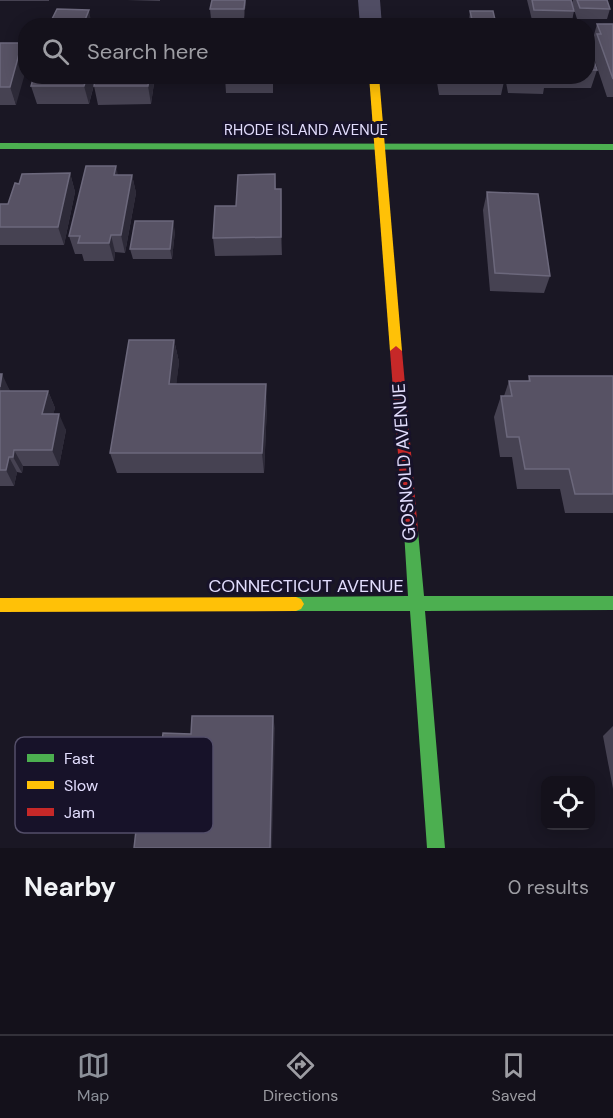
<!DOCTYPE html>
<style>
body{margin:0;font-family:"DM Sans",sans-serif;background:#211f28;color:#f1f3f6}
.controls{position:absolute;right:18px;bottom:18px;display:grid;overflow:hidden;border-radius:12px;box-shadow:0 3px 15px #0003}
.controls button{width:54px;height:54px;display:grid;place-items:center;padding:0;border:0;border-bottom:2px solid #33313a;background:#14111b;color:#f1f3f6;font:30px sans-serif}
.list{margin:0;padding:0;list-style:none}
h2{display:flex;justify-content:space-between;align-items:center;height:78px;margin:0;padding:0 24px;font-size:26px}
h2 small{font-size:20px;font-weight:400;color:#9d9da3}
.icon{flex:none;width:33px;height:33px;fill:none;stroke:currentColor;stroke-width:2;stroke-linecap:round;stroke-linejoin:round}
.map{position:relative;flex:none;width:613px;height:848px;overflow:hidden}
.search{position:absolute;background:#14111b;box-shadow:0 3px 15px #0003;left:18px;right:18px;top:18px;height:66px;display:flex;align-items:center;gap:15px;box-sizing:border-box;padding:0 21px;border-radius:24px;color:#9d9da3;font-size:22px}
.sheet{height:186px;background:#14111b}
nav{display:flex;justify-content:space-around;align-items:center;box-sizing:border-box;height:84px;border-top:2px solid #33313a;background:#14111b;font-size:16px;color:#9d9da3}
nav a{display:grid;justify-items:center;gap:3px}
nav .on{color:#8c9099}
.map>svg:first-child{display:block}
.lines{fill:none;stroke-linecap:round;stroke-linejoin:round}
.street{fill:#504d64;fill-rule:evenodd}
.fast{fill:#4caf50;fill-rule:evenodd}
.slow{fill:#ffc107;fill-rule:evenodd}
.jam{fill:#c62828;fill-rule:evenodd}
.wall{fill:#464252}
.shaded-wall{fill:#2d2a38}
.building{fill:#575264;stroke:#6c687c;stroke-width:1.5}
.labels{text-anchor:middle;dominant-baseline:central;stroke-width:6;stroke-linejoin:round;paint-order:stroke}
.far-street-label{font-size:15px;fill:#e2ddfd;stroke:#171229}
.street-label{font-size:18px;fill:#e2ddfd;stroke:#171229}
.key{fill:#171229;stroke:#544f69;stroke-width:1.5}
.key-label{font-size:16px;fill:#e2ddfd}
</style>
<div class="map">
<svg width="613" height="848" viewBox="0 0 613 848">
<rect width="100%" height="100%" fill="#1a1724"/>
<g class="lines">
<polygon class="street" points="358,0 380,0 382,26 360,26"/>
<g class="fast">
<polygon points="0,143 613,144 613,150 0,149"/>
<polygon points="411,524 416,526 418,531 424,596 613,596 613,610 425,611 445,848 427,848 410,611 296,611 291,609 288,604 291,599 296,597 408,596 404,531 406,526"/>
</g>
<g class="slow">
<polygon points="369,76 379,76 402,351 396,356 390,351"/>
<polygon points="296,597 301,599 304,604 301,609 296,611 0,612 0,598"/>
</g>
<polygon class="jam" points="396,346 402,351 418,531 416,536 411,538 406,536 404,531 390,351"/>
</g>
<g class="wall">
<rect x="0" y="0" width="49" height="1"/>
<polygon points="127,0 160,0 160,1"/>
<polygon points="246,0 244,19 211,19 210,9"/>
<polygon points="527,0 571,0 574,11 572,21 532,20"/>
<polygon points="573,0 607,0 610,9 607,19 577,19 572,3"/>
<polygon points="470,11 496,24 496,26 470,26 469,21"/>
<polygon points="52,19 91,21 90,26 54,26"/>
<polygon points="597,24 613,24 613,97 607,97 592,52 593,46 592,42"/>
<polygon points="0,43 16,105 0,105"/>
<polygon points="588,44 597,70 591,88 544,88 543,94 508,93 505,77 501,95 439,95 436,76 588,76"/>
<polygon points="34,76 155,76 151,104 98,105 94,86 95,81 89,104 37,104 31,86"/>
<polygon points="225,76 273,76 273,93 226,93"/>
<polygon points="70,173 75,192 64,245 0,245 0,204 8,204 19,184"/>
<polygon points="275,174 276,189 281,189 282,255 215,256 213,238 236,206"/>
<polygon points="118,175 132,175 136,193 125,253 115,252 114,261 84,261 82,254 75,254 69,236"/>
<polygon points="487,192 550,276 544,293 490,291 483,210"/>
<polygon points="175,231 172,259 133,259 130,249"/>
<polygon points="174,340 179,362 176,384 267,405 264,473 117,473 110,453"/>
<polygon points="0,374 10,391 48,391 55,408 53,414 66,430 59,466 23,466 22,473 17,472 14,486 0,486"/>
<polygon points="529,376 613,376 613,513 565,513 560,489 517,489 512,457 500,457 494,417 501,396 504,396 509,381 528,381"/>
<polygon points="613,726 613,789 603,736"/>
</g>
<g class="shaded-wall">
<polygon points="245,0 246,0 244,19 244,9"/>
<polygon points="89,10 91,21 90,26 87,26 85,20"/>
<polygon points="22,43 26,53 26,70 16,105 10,87"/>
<polygon points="87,76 96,76 89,104 84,86"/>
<polygon points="149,76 155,76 151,104 148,86"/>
<polygon points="116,166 120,184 114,175"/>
<polygon points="70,173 75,192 64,245 58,227"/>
<polygon points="132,175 136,193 125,253 121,235"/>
<polygon points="281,189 282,207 282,255 281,237"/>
<polygon points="173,221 175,231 172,259 170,249"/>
<polygon points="111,235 115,252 114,261 109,243"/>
<polygon points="174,340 179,362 174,405 169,384"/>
<polygon points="2,374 10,391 0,392"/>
<polygon points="266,384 267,405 264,473 262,453"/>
<polygon points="48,391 55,408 49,431 42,414"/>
<polygon points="59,414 66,430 59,466 52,450"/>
<polygon points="14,450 23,466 22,473 13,457"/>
<polygon points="9,457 17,472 14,486 6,470"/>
<polygon points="273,716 275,728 272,848 270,848"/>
</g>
<g class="building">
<polygon points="212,0 245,0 244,9 210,9"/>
<polygon points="532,0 571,0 574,11 534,10"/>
<polygon points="577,0 607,0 610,9 580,8"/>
<polygon points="57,9 89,10 85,20 52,19"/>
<polygon points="470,11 493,11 496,24 473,24"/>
<polygon points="273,19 272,26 228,26 228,20"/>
<polygon points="597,24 613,24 613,79 597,34 601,34"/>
<polygon points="0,43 22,43 10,87 0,87"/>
<polygon points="588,44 597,70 588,70"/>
<polygon points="34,76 87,76 84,86 31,86"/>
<polygon points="96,76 149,76 148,86 94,86"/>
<polygon points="86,166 116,166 114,175 132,175 121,235 111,235 109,243 78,243 80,236 69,236"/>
<polygon points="70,173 58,227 0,227 0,204 8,204 15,183 19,184 22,174"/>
<polygon points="275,174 275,189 281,189 281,237 213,238 215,206 236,206 238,175"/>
<polygon points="487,192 538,194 550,276 495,273"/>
<polygon points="135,221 173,221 170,249 130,249"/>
<polygon points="129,340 174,340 169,384 266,384 262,453 110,453"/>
<polygon points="0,374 2,374 0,387"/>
<polygon points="529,376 613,376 613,494 575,494 569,469 525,469 519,437 507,437 501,396 512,396 509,381 530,381"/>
<polygon points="0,391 48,391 42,414 59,414 52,450 14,450 13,457 9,457 6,470 0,470"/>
<polygon points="192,716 273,716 270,848 134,848 139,804 155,804 163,733 191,734"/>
</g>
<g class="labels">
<g class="far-street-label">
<text x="306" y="130">RHODE ISLAND AVENUE</text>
</g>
<g class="street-label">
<text transform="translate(404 462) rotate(-94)">GOSNOLD AVENUE</text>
<text x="306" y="586">CONNECTICUT AVENUE</text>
</g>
</g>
<rect x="15" y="737" width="198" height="96" rx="9" class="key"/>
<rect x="27" y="754" width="27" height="8" fill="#4caf50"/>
<rect x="27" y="781" width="27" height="8" fill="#ffc107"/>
<rect x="27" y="808" width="27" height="8" fill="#c62828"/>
<g class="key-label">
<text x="64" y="764">Fast</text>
<text x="64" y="791">Slow</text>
<text x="64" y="818">Jam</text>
</g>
</svg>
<div class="controls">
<button><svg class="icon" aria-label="locate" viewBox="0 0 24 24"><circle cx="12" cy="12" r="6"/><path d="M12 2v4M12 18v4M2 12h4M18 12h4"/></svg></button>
</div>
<div class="search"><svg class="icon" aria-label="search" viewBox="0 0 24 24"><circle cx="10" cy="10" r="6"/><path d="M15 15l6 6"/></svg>Search here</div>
</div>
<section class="sheet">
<h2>Nearby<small>0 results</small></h2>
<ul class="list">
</ul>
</section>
<nav>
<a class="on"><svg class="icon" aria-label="map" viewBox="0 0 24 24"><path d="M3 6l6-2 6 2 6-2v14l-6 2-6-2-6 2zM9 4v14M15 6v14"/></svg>Map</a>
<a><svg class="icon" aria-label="directions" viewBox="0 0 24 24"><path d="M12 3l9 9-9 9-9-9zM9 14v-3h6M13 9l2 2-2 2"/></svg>Directions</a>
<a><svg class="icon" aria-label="saved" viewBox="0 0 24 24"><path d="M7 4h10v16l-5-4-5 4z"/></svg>Saved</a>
</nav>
